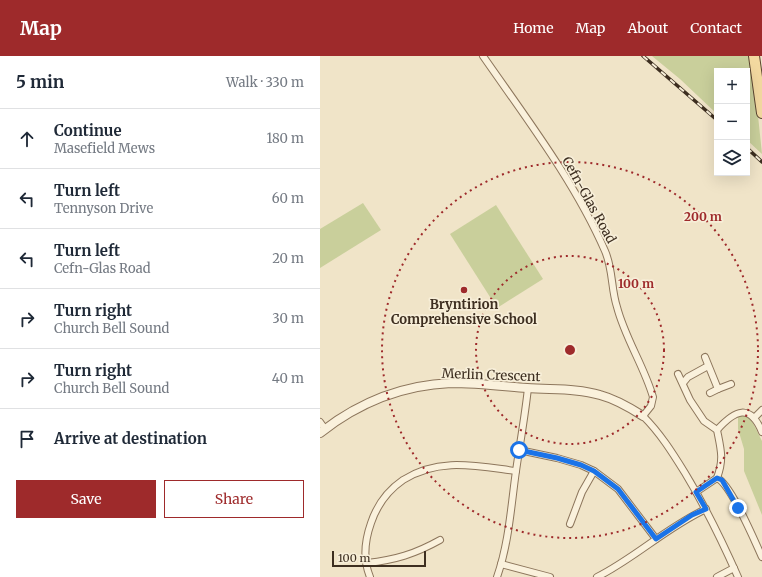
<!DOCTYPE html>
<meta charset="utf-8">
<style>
body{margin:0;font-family:Merriweather,serif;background:#f6f6f7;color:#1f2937}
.controls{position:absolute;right:12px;top:12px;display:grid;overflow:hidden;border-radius:0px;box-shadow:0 4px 16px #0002}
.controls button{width:36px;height:36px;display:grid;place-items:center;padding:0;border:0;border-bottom:1px solid #e0e1e3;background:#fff;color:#1f2937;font:20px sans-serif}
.scale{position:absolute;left:12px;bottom:10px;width:94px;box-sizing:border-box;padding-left:4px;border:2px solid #3d2e20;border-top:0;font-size:11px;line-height:14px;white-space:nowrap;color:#3d2e20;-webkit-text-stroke:3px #f7eed8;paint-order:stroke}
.stop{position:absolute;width:12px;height:12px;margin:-9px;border:3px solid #1a73e8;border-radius:50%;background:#fff}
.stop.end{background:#1a73e8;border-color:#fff;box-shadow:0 1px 4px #0008}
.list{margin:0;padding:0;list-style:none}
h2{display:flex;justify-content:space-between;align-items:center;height:52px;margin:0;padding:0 16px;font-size:17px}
h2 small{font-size:13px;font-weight:400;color:#747a83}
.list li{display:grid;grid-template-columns:26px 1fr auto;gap:12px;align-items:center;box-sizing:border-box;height:60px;padding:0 16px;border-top:1px solid #e0e1e3}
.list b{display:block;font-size:15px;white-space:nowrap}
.list p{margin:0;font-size:13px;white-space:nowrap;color:#747a83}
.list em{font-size:13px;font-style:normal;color:#747a83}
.actions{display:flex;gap:8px;padding:12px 16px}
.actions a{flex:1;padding:9px 0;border:1px solid #9e2a2b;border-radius:0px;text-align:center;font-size:14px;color:#9e2a2b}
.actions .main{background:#9e2a2b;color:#fff}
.icon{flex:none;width:22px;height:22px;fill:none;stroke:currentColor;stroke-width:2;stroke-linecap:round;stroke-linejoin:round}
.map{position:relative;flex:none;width:442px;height:521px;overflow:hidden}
header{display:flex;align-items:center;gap:24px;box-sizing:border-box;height:56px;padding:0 20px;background:#9e2a2b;color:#fff}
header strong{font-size:19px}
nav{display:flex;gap:22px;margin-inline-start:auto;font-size:14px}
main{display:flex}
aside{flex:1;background:#fff}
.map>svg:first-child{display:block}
.green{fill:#c9cf9b}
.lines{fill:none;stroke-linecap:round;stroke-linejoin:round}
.minor-casing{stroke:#8d765c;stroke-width:8}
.tertiary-casing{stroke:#8d765c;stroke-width:10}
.primary-casing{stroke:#5b4430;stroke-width:12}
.minor{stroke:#faf1dc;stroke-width:6}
.tertiary{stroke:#faf1dc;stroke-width:8}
.primary{stroke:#f3d9a0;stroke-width:10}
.rail-casing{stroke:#3d2e20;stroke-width:3.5}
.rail{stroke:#f7eed8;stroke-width:2;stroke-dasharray:6;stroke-linecap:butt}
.route{stroke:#1a73e8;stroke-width:5}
.ring{fill:none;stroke:#9e2a2b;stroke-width:2;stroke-dasharray:2 4}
.poi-dot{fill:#9e2a2b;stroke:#f7eed8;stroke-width:1.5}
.labels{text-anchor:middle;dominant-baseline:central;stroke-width:3.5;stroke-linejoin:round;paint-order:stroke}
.street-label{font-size:13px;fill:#3d2e20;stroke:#f7eed8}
.poi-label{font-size:13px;font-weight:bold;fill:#3d2e20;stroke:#f7eed8}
.centre{fill:#9e2a2b;stroke:#f7eed8;stroke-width:2}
.ring-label{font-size:12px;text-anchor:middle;font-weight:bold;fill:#9e2a2b;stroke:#f7eed8;stroke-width:3.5;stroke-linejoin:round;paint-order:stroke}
</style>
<header>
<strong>Map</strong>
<nav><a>Home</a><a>Map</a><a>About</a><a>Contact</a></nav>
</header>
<main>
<aside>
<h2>5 min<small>Walk · 330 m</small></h2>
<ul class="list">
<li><svg class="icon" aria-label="ahead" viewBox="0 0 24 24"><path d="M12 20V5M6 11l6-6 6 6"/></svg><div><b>Continue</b><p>Masefield Mews</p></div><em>180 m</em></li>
<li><svg class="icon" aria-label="left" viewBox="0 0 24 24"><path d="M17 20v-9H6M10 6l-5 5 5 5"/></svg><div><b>Turn left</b><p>Tennyson Drive</p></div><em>60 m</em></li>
<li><svg class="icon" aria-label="left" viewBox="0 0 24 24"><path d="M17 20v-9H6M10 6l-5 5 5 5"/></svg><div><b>Turn left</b><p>Cefn-Glas Road</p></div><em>20 m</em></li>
<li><svg class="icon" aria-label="right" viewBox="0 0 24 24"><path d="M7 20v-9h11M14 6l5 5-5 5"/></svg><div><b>Turn right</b><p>Church Bell Sound</p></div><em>30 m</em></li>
<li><svg class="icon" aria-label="right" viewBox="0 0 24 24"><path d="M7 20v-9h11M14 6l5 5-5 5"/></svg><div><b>Turn right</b><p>Church Bell Sound</p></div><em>40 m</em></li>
<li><svg class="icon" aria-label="arrive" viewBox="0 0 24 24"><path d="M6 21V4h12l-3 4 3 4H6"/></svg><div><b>Arrive at destination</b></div></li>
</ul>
<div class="actions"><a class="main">Save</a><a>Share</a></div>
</aside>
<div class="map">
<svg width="442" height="521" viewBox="0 0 442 521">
<rect width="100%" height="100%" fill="#f0e4c8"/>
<g class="green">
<polygon points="332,0 429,0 432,2 442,98 427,84 427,15 397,15 397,58 360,23"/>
<polygon points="43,147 61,174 0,212 0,173"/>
<polygon points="176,149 223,223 177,252 130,178"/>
<polygon points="424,359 431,363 442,385 442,459 424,415 424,393 418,373 418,361"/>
</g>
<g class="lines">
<defs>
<g id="minor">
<path d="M163 0C206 62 255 126 285 195 293 213 291 233 297 251 305 282 324 310 333 341L331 350 323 360C340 377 352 396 365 417 385 450 402 485 418 521"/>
<polyline points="385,301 398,333 411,328"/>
<path d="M358 318 370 344 384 365 397 374C401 394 404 403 397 422 411 428 435 486 442 501"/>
<polyline points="363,327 368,321 388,310"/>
<polyline points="390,337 398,333"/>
<polyline points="434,362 442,354"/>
<polyline points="0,366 5,373"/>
<path d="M397 374C415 354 430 347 442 376"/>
<polyline points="199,394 237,402 261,409 274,415 298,433 336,483"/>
<polyline points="376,436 397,422"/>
<polyline points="250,468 262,436 274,415"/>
<path d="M47 507C75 504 95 498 120 484"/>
<polyline points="181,508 230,521"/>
<path d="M50 521C43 504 45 484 51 467 57 449 67 435 83 424 119 401 156 410 196 415"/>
<path d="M177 521C189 487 191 450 196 415 200 387 205 360 208 332"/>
<path d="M277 521C315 502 347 471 386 453"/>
<polyline points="397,521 414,512"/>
</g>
<path id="tertiary" d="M0 377C38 347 82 329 131 327 156 327 182 330 207 332 231 334 257 332 280 339 295 343 309 351 323 360"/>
<polyline id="primary" points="434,0 442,57"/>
</defs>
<use href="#minor" class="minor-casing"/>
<use href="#tertiary" class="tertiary-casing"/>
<use href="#primary" class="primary-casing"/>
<use href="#minor" class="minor"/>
<use href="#tertiary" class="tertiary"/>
<use href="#primary" class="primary"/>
<defs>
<g id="rail">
<polyline points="323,0 397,64"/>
<polyline points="427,92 442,106"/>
</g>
</defs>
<use href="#rail" class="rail-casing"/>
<use href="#rail" class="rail"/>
</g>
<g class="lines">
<polyline class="route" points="199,394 237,402 261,409 274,415 298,433 336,483 372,459 386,453 376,436 397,422 402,424 418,452"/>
</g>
<g class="ring">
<circle cx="250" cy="294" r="94"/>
<circle cx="250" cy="294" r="188"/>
</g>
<circle class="poi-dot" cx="144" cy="234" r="4"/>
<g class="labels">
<g class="street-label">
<text transform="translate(269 144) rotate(61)">Cefn-Glas Road</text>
<text transform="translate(171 319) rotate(2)">Merlin Crescent</text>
</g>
<g class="poi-label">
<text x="144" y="248">Bryntirion<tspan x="144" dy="15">Comprehensive School</tspan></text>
</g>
</g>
<circle cx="250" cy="294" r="6" class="centre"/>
<g class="ring-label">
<text x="383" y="165">200 m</text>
<text x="316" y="232">100 m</text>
</g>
</svg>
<div class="controls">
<button>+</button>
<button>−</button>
<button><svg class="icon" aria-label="layers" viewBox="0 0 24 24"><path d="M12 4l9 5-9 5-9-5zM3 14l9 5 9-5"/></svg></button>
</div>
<div class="scale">100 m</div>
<div class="stop" style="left:199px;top:394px"></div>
<div class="stop end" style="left:418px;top:452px"></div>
</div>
</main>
